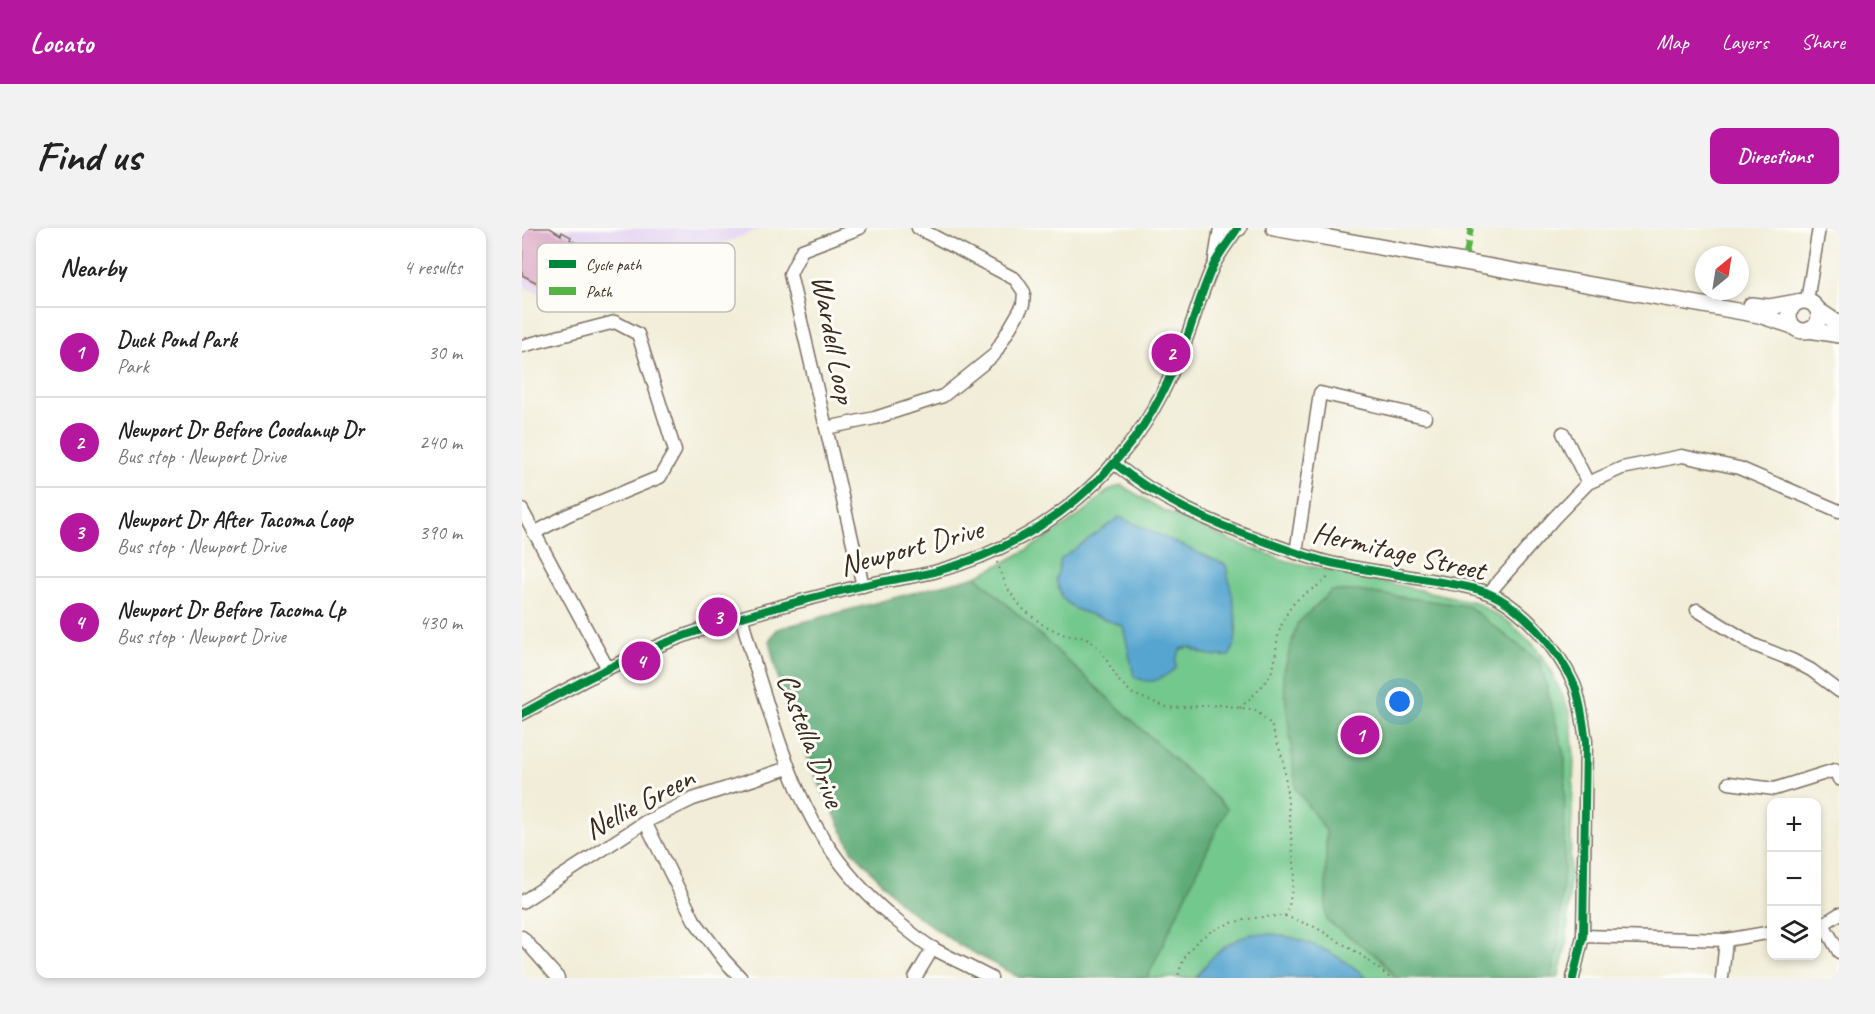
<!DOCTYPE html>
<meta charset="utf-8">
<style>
body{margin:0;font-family:Caveat,sans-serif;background:#f2f2f2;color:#222}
.controls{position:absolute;right:18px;bottom:18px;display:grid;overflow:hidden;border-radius:12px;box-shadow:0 3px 9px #0003}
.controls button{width:54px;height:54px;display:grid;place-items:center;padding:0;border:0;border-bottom:2px solid #e0e0e0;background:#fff;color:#222;font:30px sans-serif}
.compass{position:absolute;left:1173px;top:18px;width:54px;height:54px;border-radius:50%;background:#fff;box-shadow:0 3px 9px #0003;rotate:30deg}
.you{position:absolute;left:878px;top:474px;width:21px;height:21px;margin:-15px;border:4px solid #fff;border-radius:50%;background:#1a73e8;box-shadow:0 0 0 9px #1a73e833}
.badge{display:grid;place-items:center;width:39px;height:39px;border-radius:50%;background:#b5179e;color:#fff;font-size:20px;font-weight:700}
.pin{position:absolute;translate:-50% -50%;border:3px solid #fff;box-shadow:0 2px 6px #0006}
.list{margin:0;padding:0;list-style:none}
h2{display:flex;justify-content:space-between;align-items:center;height:78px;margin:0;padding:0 24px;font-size:26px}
h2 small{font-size:20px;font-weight:400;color:#767676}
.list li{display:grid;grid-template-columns:39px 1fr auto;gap:18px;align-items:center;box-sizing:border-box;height:90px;padding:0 24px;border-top:2px solid #e0e0e0}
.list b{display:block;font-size:22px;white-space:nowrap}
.list p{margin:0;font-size:20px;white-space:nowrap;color:#767676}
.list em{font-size:20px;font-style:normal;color:#767676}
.icon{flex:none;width:33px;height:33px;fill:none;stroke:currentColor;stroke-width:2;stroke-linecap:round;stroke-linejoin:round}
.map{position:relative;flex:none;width:1317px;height:750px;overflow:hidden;border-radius:12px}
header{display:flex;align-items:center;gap:36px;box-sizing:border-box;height:84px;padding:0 30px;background:#b5179e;color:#fff}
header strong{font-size:28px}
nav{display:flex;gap:33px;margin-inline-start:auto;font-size:21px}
.intro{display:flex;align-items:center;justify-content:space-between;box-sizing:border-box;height:144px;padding:0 36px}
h1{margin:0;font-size:42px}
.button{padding:15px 27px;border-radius:12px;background:#b5179e;color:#fff;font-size:21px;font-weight:700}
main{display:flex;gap:36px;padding:0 36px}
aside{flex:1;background:#fff;border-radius:12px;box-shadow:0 3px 9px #0003}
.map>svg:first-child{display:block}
.built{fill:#e3d3f2}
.green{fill:#73c88d;stroke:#577956;stroke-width:1.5}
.forest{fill:#5eac78;stroke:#4c6b4b;stroke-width:1.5}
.water{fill:#57a5d0;stroke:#496877;stroke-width:1.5}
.building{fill:#daa2c2}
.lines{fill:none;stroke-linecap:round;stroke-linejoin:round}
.minor-casing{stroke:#7b6e5f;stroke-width:15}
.major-casing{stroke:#7b6e5f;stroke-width:18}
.path{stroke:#7b6e5f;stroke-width:2;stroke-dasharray:1.5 4.5;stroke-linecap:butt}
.minor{stroke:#fff;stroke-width:12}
.major{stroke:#fff;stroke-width:15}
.quiet{stroke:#57b245;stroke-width:6;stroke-dasharray:12 6;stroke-linecap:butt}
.cycleway-casing{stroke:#fdfcf7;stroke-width:11}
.cycleway{stroke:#00873e;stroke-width:8}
.labels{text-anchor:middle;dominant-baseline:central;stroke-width:6;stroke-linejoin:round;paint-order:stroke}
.street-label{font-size:30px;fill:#3b2a1e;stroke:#fdfcf7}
.key{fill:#fdfcf7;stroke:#c3bdb6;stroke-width:1.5}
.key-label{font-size:16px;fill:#3b2a1e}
</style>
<header>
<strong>Locato</strong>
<nav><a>Map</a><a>Layers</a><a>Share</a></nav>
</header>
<div class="intro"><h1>Find us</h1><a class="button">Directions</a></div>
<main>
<aside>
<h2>Nearby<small>4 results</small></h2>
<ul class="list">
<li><span class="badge">1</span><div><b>Duck Pond Park</b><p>Park</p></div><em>30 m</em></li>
<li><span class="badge">2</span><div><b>Newport Dr Before Coodanup Dr</b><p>Bus stop · Newport Drive</p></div><em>240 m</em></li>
<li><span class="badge">3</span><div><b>Newport Dr After Tacoma Loop</b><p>Bus stop · Newport Drive</p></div><em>390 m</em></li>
<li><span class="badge">4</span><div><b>Newport Dr Before Tacoma Lp</b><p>Bus stop · Newport Drive</p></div><em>430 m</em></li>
</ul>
</aside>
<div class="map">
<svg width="1317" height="750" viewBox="0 0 1317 750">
<rect width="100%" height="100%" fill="#fdfcf7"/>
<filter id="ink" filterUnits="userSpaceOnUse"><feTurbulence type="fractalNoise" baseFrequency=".0167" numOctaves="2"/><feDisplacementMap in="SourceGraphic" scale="12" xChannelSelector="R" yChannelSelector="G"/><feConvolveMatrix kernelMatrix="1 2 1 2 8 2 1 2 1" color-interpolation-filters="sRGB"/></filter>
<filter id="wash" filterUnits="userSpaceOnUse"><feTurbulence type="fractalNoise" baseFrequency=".008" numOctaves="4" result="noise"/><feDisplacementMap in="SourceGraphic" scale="24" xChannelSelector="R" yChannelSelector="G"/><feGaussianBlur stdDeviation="1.35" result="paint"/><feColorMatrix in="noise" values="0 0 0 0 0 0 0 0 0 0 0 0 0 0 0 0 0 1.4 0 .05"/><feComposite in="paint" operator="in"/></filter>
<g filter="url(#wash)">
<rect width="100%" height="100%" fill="#f1edd8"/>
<polygon class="built" points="0,0 240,0 42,80 0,57"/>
<path class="green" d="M599 257 639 281 708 312 765 333 953 374 988 395 1011 416 1029 442 1048 485 1052 529 1045 715 1036 750H625L704 580 454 348C492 331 528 309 562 284 577 272 579 264 599 257Z"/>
<g class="forest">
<polygon points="454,348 705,580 625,750 498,750 434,715 381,678 330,622 291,543 259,462 247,413 255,401"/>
<polygon points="809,363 834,363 946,378 1018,434 1043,530 1042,641 1036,718 1030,750 874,750 857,730 804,692 804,603 774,561 761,447 775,396"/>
</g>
<g class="water">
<path d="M597 289 704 337C708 362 723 406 707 428 692 429 681 427 668 419L659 421 654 431V440C640 451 628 459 612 448L601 398 553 381 540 370 534 352 539 331Z"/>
<path d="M729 706C738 706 748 705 757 707 787 712 823 729 844 750H674C691 726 701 716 729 706Z"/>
</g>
<g id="blocks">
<polygon class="building" points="1,0 28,0 39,7 40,4 49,9 48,12 61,18 35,65 0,47"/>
</g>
</g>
<g filter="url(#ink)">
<use href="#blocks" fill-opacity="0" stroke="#7b6e5f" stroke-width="1.5"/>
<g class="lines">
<defs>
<g id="minor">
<polyline points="338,0 280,22 268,46 341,358"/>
<polyline points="693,31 698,0"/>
<polyline points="1285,73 1297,0"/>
<polyline points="0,118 93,94 116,106 153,223 138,249 46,287 12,305"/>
<polyline points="304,200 353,190 421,168 472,127 501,77 502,64 493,51 396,0"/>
<polyline points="1041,205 1066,255"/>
<path d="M592 235C637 272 690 295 744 314 766 322 787 330 809 335 843 342 878 347 913 353 930 356 949 358 966 365 1000 378 1037 423 1052 456 1059 473 1061 494 1064 513L1061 708 1051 750"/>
<polyline points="0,282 85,439"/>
<polyline points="774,325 798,165 903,189"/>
<polyline points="967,365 1032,290 1066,255 1100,240 1160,228 1217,240 1317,283"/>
<polyline points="1175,382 1232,417 1270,432 1289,442 1317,463"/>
<path d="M220 390C227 421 238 452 247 482 273 566 300 629 369 688 382 699 397 712 412 721 431 731 450 740 469 750"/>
<path d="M0 486C61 452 121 420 188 399 237 383 289 370 339 358 363 352 388 350 412 344 488 324 554 283 603 222 631 189 649 149 665 109 674 85 681 59 692 36 699 23 708 12 715 1"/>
<polyline points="1207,555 1252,561 1313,542 1317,551"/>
<polyline points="123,594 172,692 203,733 219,750"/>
<polyline points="0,674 123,594 171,571 266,540"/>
<polyline points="1301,696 1317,724"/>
<polyline points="1294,697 1301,696 1317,686"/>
<polyline points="1061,708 1204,712 1250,704"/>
<polyline points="0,709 36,750"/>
<polyline points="393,750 411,720"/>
<polyline points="1200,750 1204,712"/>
</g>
<g id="major">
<polyline points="705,0 717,0"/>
<polyline points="752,0 1237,87 1271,98"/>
<circle cx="1282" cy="88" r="15"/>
<polyline points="1229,77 1247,79 1275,74"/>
<polyline points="1296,82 1317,96"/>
<polyline points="1287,102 1317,107"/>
</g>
</defs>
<use href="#minor" class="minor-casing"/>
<use href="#major" class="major-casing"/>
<g class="path">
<path d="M475 334 485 360 500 380 521 397 543 407 563 410 577 420 598 454 611 466 647 480 698 477 733 482 749 496 762 535 773 645 767 678 763 688C720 688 664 699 656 750"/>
<path d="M718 480C728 470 743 458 749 445 755 433 753 421 756 409 758 398 763 388 769 379 779 364 798 360 808 347"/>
<polyline points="763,688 793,699 839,727 868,750"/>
</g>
<use href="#minor" class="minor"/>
<use href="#major" class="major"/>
<polyline class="quiet" points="944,26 949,0"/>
<defs>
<g id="cycleway">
<path d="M592 235C637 272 690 295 744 314 766 322 787 330 809 335 843 342 878 347 913 353 930 356 949 358 966 365 1000 378 1037 423 1052 456 1059 473 1061 494 1064 513L1061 708 1051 750"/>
<path d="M0 486C61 452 121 420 188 399 237 383 289 370 339 358 363 352 388 350 412 344 488 324 554 283 603 222 631 189 649 149 665 109 674 85 681 59 692 36 699 23 708 12 715 1"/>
</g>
</defs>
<use href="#cycleway" class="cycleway-casing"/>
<use href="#cycleway" class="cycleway"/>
</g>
</g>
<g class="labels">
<g class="street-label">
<text transform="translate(312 111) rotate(79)">Wardell Loop</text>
<text transform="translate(389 319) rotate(-15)">Newport Drive</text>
<text transform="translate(877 323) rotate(13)">Hermitage Street</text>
<text transform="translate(289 512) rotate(69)">Castella Drive</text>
<text transform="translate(117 575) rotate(-28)">Nellie Green</text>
</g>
</g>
<rect x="15" y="15" width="198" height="69" rx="9" class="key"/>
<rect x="27" y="32" width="27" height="8" fill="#00873e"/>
<rect x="27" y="59" width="27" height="8" fill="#57b245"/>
<g class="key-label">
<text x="64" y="42">Cycle path</text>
<text x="64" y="69">Path</text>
</g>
</svg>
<div class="controls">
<button>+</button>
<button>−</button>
<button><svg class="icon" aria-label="layers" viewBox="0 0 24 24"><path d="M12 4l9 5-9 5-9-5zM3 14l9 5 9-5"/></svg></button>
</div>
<svg class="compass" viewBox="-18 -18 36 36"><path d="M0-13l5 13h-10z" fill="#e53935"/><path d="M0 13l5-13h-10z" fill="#767676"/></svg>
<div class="you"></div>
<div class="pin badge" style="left:838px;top:507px">1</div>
<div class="pin badge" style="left:649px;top:125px">2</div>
<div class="pin badge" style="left:196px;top:389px">3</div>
<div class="pin badge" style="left:119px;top:433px">4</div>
</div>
</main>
